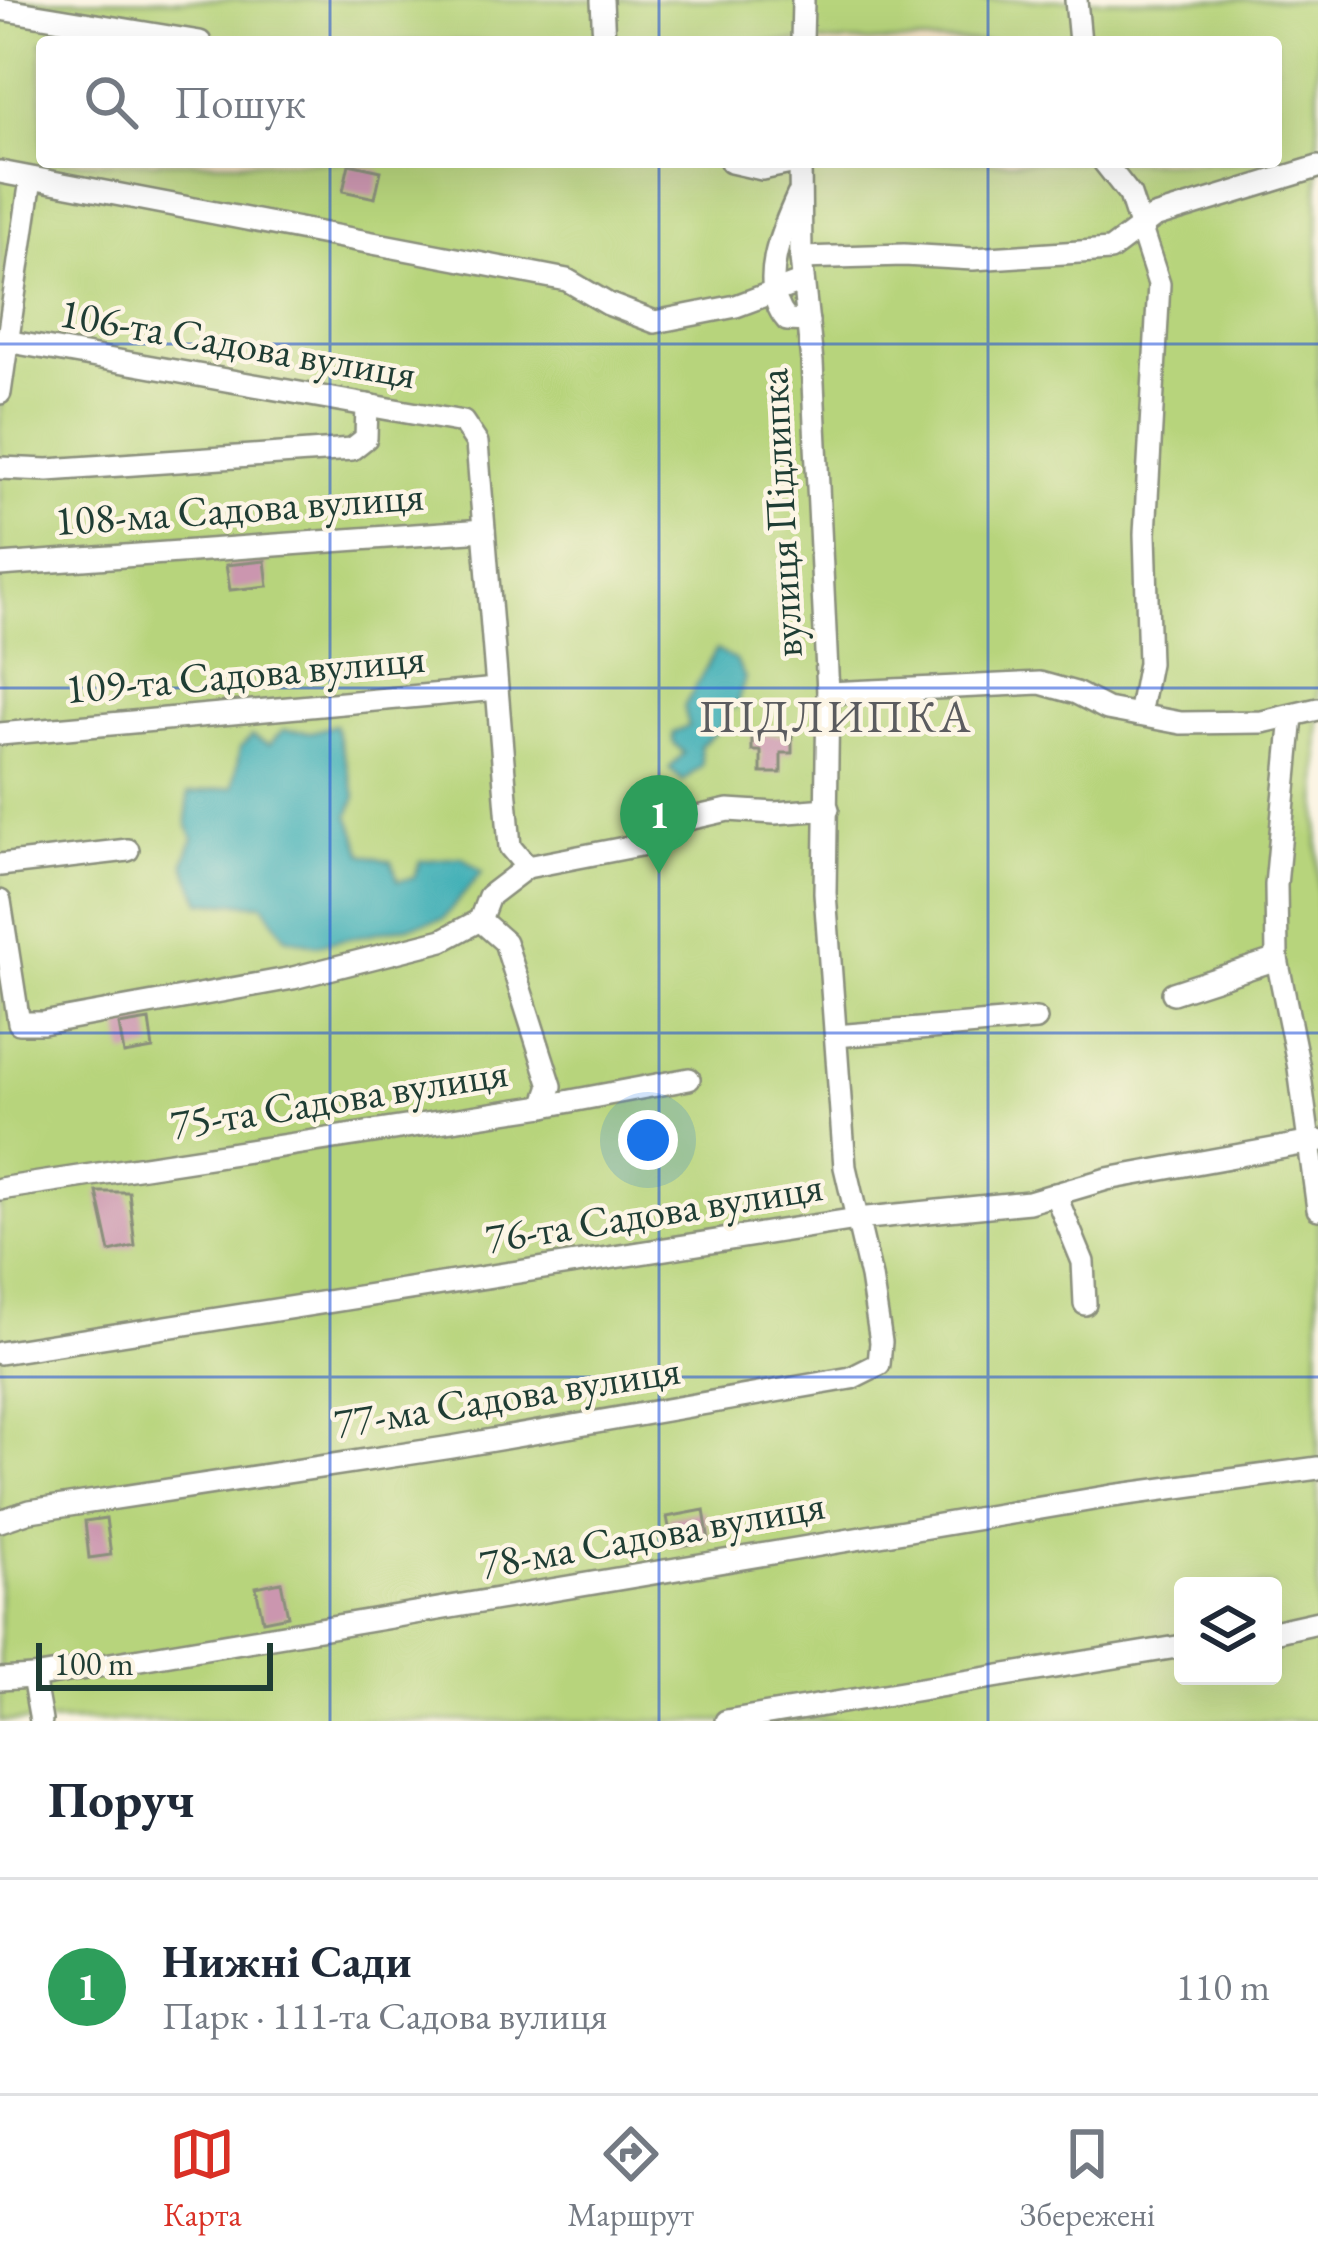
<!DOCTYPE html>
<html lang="uk">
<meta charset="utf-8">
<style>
body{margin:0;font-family:"EB Garamond",serif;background:#f2f2f3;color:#1f2937}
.controls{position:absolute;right:36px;bottom:36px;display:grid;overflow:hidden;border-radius:12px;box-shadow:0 12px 48px #0002}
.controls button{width:108px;height:108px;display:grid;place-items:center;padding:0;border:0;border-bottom:3px solid #e0e1e3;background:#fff;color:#1f2937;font:60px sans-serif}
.scale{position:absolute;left:36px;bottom:30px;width:237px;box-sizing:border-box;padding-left:12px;border:6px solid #1f3d34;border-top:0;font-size:33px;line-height:42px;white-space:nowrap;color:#1f3d34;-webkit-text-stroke:9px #fcf5e5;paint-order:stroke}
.you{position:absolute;left:648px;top:1140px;width:42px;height:42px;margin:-30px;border:9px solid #fff;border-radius:50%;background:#1a73e8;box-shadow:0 0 0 18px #1a73e833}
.badge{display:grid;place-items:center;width:78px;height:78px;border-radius:50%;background:#d93025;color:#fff;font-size:39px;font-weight:700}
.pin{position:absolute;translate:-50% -99px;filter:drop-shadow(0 3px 6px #0008)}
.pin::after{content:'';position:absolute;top:63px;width:42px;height:36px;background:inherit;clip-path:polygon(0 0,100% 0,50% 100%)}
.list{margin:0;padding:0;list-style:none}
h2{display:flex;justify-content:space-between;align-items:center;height:156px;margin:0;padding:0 48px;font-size:51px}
h2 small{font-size:39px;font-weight:400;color:#747a83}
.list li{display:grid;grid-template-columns:78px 1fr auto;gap:36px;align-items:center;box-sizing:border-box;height:216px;padding:0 48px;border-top:3px solid #e0e1e3}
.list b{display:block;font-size:45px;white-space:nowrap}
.list p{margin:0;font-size:39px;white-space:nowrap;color:#747a83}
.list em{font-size:39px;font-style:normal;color:#747a83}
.icon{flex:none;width:66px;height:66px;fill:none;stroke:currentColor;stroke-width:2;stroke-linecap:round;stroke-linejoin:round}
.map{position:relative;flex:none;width:1318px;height:1721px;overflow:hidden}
.search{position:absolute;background:#fff;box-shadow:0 12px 48px #0002;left:36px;right:36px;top:36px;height:132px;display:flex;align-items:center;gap:30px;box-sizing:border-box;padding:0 42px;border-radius:12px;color:#747a83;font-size:45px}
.sheet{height:372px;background:#fff}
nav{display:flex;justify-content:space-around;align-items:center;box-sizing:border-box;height:168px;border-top:3px solid #e0e1e3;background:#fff;font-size:33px;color:#747a83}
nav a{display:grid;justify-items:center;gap:6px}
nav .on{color:#d93025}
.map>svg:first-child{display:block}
.green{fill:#b7d47b;stroke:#6b8858;stroke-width:3;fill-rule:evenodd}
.water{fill:#3badb5;stroke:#2d7574;stroke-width:3}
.building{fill:#cb96af}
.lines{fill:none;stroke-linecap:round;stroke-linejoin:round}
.minor-casing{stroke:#8a8f7c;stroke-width:26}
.minor{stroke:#fff;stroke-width:21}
.grid{fill:none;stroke:#1d4ed8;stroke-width:3;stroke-opacity:0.55}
.labels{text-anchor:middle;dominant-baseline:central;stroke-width:9;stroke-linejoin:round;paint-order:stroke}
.street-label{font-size:42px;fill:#1f3d34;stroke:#fcf5e5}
.neighbourhood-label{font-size:45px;letter-spacing:3px;fill:#5b5c5f;stroke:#fcf5e5}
</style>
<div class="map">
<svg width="1318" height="1721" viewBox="0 0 1318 1721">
<rect width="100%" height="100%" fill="#fcf5e5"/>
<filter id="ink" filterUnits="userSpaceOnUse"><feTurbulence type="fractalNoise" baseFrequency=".00833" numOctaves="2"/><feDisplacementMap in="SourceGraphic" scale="24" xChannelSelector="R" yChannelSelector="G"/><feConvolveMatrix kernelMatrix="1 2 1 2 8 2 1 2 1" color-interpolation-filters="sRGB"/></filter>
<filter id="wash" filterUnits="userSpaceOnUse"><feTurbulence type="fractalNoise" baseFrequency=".004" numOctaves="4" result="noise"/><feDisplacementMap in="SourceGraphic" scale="48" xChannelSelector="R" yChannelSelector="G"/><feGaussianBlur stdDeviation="2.7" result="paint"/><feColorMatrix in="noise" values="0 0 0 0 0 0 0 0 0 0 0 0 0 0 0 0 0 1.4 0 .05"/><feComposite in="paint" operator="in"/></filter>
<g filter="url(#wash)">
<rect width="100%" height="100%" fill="#f5e1c5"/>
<path class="green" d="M0 0H1318V1721H0ZM42 42H1276V162H42ZM1183 1586H1273V1676H1183Z"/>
<g class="water">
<polygon points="716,650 736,661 745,678 736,707 728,707 720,729 700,746 702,765 683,781 669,769 684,753 673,742 673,733 689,726 684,707"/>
<polygon points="335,725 356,797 349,815 363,854 392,862 398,881 414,878 420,861 462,857 482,872 443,919 316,945 285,937 263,904 201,902 184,863 193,839 187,823 188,794 233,787 240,748 252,736 269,745 283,730 312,732"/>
</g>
<g id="blocks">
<g class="building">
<polygon points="349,164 381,171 375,198 343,191"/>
<polygon points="265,561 268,586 230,590 226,565"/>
<polygon points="752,734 792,735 792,753 781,753 781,773 761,773 761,751 752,751"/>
<polygon points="149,1020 153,1049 124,1054 119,1025"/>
<polygon points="97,1192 129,1192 135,1246 110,1252"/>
<polygon points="704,1510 709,1541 673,1547 667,1517"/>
<polygon points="106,1518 111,1555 89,1558 85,1521"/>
<polygon points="281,1582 288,1616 263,1621 256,1587"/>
</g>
</g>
</g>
<g filter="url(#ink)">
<use href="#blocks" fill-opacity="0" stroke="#8a8f7c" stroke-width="3"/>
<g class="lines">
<defs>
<g id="minor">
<polyline points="602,0 604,42"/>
<polyline points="1076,0 1080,42"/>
<polyline points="0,9 200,42"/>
<polyline points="802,42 803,0"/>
<polyline points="731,162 762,169 796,162"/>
<polyline points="1104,162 1130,195 1159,284 1145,534 1149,663 1139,715"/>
<polyline points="0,172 567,280 608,304 655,322 736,306 803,281"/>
<path d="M798 195C782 230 757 285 787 320L808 321"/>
<polyline points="801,258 904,255 973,259 1110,250 1154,217 1318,167"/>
<polyline points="0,340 463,422 477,443 510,847 527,867"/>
<polyline points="0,393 31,179"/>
<polyline points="0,468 48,470 352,449 366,438 367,405"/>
<polyline points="0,565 484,530"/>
<polyline points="828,693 1040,683 1076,693 1107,709 1181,723 1262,722 1318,709"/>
<polyline points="1292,716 1276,885 1277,959 1299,1068 1318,1209"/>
<polyline points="0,734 497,689"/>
<polyline points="0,865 128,850"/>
<polyline points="0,901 19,1023 43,1023 293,978 443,940 480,920 489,896 527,867 640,845 684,820 728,810 775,813 828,809"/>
<polyline points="480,920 505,942 551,1086 544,1106"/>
<polyline points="1173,993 1277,959"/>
<polyline points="836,1036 1036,1019"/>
<polyline points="0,1189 544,1106 689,1079"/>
<polyline points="1055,1194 1083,1262 1085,1304"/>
<polyline points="0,1353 857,1219 1029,1202 1107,1179 1318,1141"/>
<polyline points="0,1521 30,1511 452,1447 851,1378 879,1364 881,1342 871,1277 845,1167 825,893 828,693 812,362 801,258 800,162"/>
<polyline points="1273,1632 1318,1622"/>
<polyline points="33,1677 41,1721"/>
<polyline points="0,1679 33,1677 1112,1496 1318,1468"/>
<polyline points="726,1721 1183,1646"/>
</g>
</defs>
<use href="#minor" class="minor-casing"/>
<use href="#minor" class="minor"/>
</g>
</g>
<path class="grid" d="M330 0V42M659 0V42M988 0V42M330 162V1721M659 162V1721M988 162V1721M0 344H1318M0 688H1318M0 1033H1318M0 1377H1318"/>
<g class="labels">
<g class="street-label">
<text transform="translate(238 343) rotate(10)">106-та Садова вулиця</text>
<text transform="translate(239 508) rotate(-4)">108-ма Садова вулиця</text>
<text transform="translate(780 513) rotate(-93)">вулиця Підлипка</text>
<text transform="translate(245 673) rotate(-5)">109-та Садова вулиця</text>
<text transform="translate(339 1098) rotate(-9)">75-та Садова вулиця</text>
<text transform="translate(654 1212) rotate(-9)">76-та Садова вулиця</text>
<text transform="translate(507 1396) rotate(-9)">77-ма Садова вулиця</text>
<text transform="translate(652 1534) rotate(-10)">78-ма Садова вулиця</text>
</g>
<g class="neighbourhood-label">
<text x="836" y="716">ПІДЛИПКА</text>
</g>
</g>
</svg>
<div class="controls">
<button><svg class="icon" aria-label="layers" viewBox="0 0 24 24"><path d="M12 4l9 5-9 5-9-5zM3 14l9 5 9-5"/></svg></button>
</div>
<div class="scale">100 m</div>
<div class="you"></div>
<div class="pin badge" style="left:659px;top:874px;background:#2e9e5b">1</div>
<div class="search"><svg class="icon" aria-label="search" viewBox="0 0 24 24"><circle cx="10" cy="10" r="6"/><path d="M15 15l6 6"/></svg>Пошук</div>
</div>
<section class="sheet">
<h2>Поруч<small></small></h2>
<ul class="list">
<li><span class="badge" style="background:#2e9e5b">1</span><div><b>Нижні Сади</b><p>Парк · 111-та Садова вулиця</p></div><em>110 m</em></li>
</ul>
</section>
<nav>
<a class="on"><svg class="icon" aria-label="map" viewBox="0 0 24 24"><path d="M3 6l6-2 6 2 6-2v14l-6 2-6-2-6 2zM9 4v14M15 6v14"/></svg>Карта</a>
<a><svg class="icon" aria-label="directions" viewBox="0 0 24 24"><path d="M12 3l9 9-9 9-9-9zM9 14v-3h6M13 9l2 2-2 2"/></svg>Маршрут</a>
<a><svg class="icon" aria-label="saved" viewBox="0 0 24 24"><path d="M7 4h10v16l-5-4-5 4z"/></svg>Збережені</a>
</nav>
